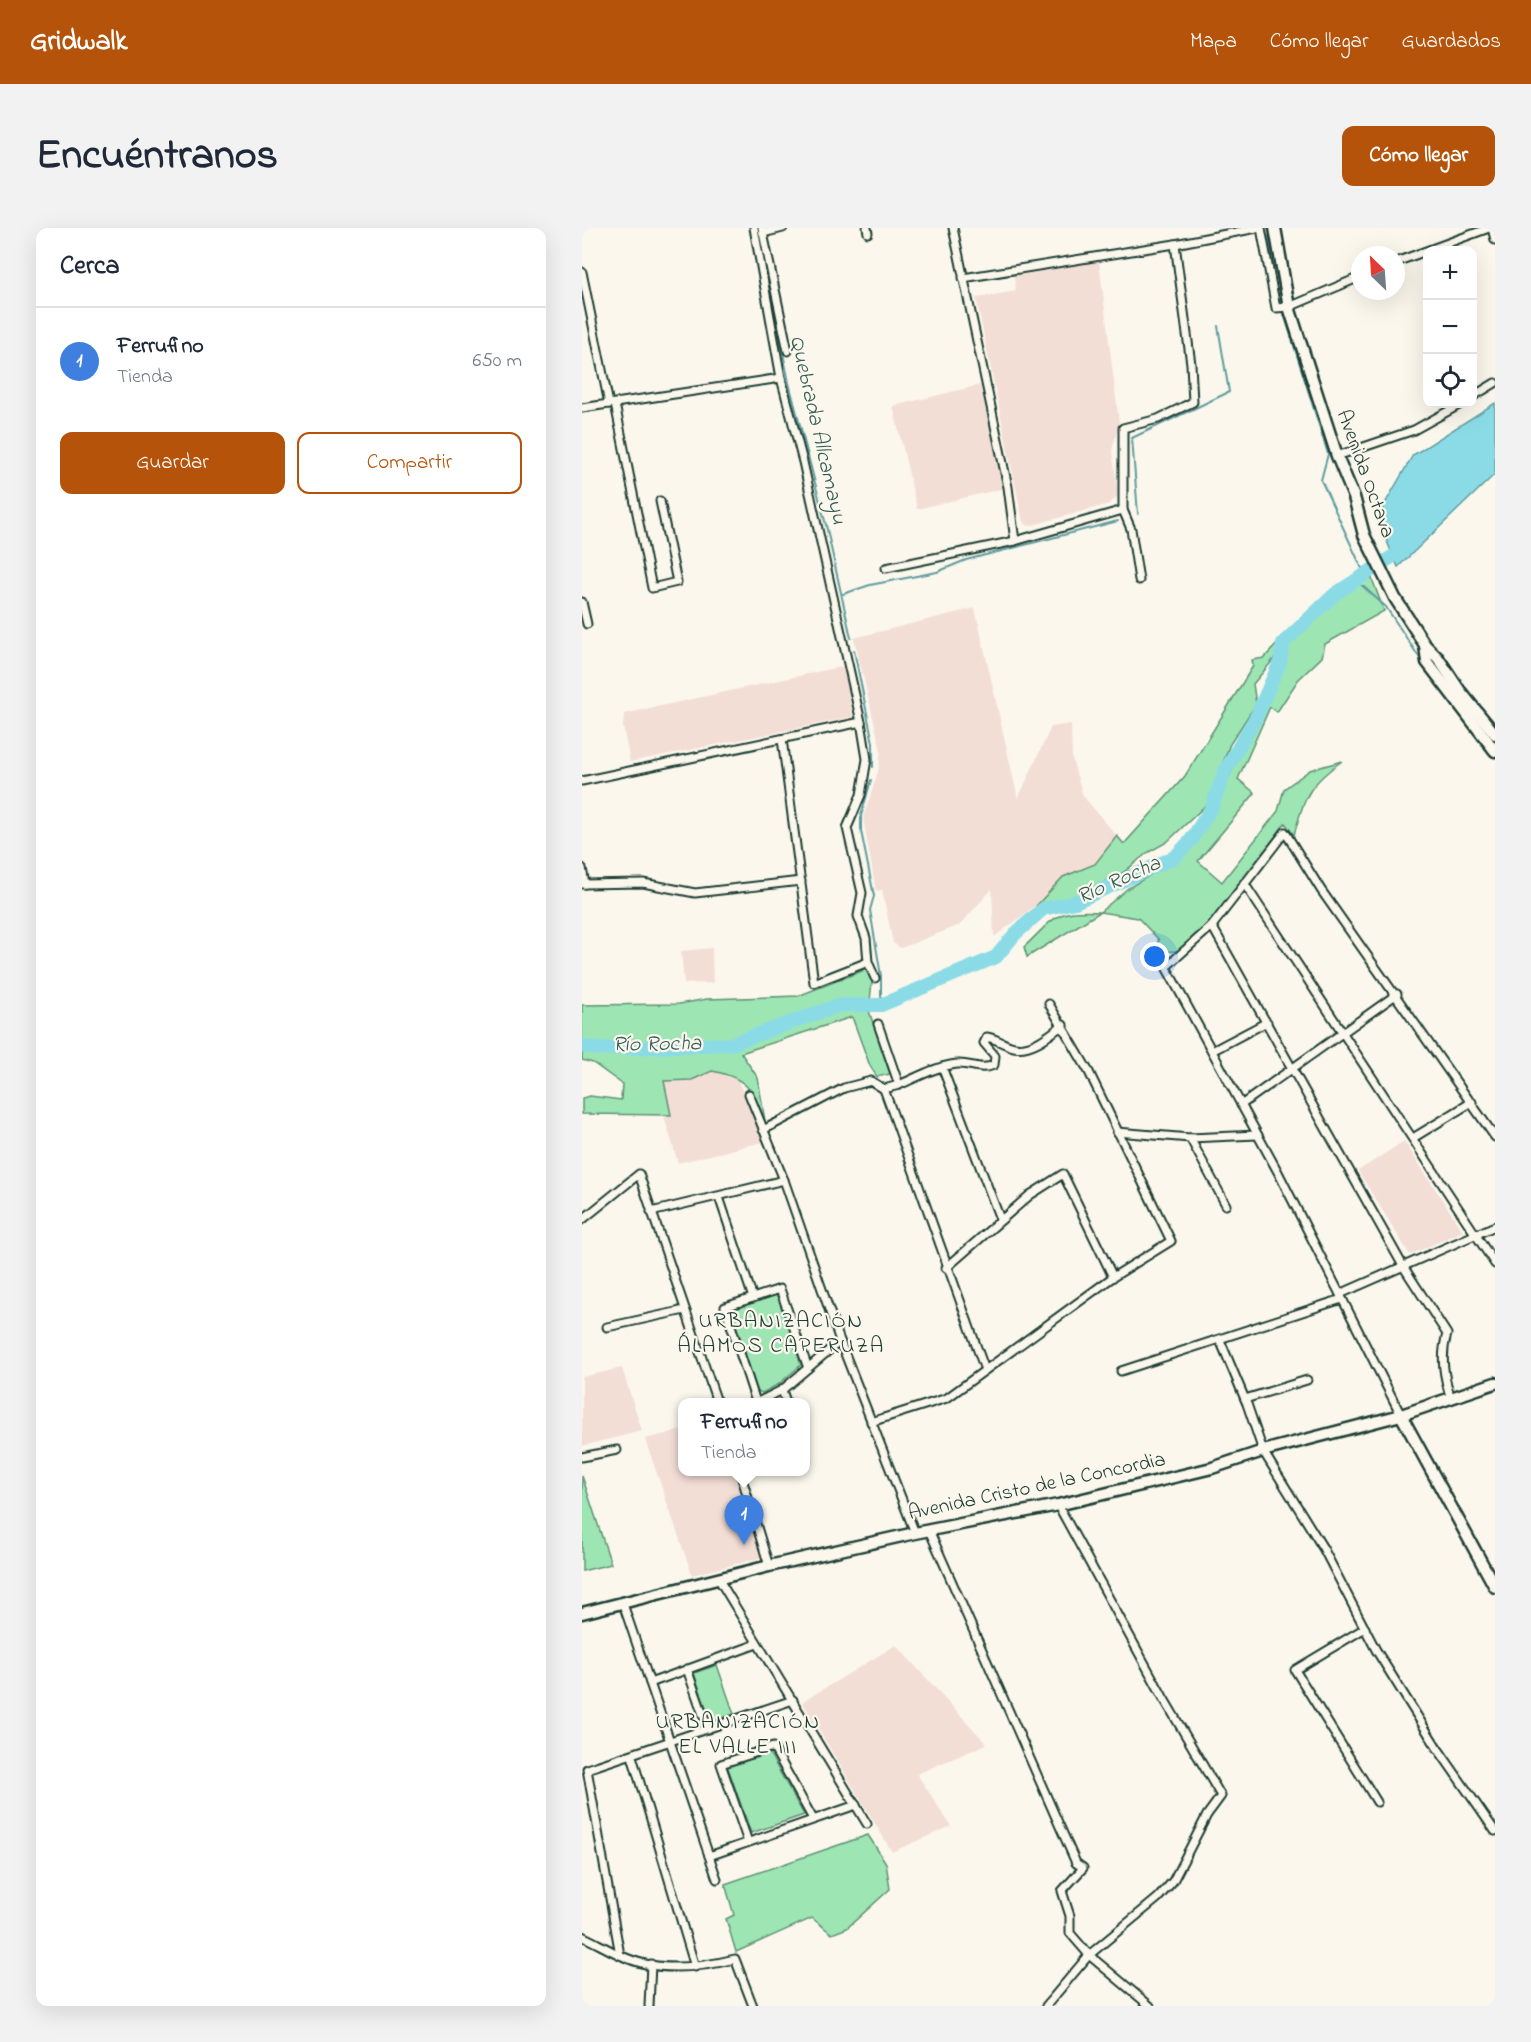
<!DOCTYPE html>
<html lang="es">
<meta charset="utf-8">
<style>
body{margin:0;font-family:"Indie Flower",sans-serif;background:#f2f2f3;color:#1f2937}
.controls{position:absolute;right:18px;top:18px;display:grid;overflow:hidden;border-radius:12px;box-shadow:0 6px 24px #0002}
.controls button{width:54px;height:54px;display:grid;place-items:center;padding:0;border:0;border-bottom:2px solid #e0e1e3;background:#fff;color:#1f2937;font:30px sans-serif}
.compass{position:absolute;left:769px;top:18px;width:54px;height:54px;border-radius:50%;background:#fff;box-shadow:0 6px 24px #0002;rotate:335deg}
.you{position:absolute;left:573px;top:729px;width:21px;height:21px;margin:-15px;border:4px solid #fff;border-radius:50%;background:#1a73e8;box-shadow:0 0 0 9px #1a73e833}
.badge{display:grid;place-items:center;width:39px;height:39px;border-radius:50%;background:#b45309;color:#fff;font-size:20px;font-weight:700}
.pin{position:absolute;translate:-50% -50px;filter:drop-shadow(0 2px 3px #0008)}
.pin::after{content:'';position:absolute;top:32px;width:21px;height:18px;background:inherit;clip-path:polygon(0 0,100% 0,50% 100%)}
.popup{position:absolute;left:96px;top:1170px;width:132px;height:78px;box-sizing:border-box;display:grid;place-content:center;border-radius:12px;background:#fff;filter:drop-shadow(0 2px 4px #0005);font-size:20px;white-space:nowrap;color:#747a83}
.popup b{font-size:22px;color:#1f2937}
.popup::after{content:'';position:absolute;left:50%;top:100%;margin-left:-12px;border:12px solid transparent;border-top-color:#fff}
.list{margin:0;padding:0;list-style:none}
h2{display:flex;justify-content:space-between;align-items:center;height:78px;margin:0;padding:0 24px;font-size:26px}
h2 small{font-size:20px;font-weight:400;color:#747a83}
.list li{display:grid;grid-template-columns:39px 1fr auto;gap:18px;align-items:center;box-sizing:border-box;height:108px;padding:0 24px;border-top:2px solid #e0e1e3}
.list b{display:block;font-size:22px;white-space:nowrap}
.list p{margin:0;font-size:20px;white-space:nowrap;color:#747a83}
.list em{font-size:20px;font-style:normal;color:#747a83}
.actions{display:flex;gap:12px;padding:18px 24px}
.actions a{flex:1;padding:14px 0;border:2px solid #b45309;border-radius:12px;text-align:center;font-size:21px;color:#b45309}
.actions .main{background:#b45309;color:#fff}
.icon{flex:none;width:33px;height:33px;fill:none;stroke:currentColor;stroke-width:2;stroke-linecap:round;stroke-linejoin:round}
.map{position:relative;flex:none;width:913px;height:1778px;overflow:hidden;border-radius:12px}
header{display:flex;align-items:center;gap:36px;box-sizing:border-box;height:84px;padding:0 30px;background:#b45309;color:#fff}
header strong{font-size:28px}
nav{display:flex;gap:33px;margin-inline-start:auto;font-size:21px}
.intro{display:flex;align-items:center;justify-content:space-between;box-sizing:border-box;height:144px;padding:0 36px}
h1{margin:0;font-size:42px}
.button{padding:15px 27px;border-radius:12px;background:#b45309;color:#fff;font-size:21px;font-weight:700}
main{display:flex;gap:36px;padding:0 36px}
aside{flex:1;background:#fff;border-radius:12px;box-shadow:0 6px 24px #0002}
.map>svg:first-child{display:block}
.built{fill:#f3ded6}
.green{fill:#9de5b3;stroke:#5e9174;stroke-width:1.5}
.water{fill:#8bdbe7;stroke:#609c9f;stroke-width:1.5}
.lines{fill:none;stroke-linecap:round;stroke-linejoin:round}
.stream{stroke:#609c9f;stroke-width:2}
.river{stroke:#8bdbe7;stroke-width:14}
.street-casing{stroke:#1f3d34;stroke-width:11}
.secondary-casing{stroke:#1f3d34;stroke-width:15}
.street{stroke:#fbf7ec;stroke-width:7}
.secondary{stroke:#fbf7ec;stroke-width:10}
.labels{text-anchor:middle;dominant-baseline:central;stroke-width:4.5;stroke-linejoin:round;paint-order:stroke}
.street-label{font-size:21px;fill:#1f3d34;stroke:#fbf7ec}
.water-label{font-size:22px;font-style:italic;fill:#355d58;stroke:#fbf7ec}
.neighbourhood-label{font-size:22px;letter-spacing:1.5px;fill:#1f3d34;stroke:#fbf7ec}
</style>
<header>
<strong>Gridwalk</strong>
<nav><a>Mapa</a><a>Cómo llegar</a><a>Guardados</a></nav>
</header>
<div class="intro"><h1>Encuéntranos</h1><a class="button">Cómo llegar</a></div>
<main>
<aside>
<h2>Cerca<small></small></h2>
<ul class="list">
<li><span class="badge" style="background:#3f7fe0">1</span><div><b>Ferrufino</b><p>Tienda</p></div><em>650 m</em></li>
</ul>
<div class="actions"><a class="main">Guardar</a><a>Compartir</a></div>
</aside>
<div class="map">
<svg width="913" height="1778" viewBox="0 0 913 1778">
<rect width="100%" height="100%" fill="#fbf7ec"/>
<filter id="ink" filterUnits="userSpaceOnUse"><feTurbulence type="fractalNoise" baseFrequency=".0167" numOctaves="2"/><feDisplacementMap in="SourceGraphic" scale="12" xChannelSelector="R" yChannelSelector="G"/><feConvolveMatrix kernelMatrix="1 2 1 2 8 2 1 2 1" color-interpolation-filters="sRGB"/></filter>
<g filter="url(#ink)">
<g class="built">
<polygon points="517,33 537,194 530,223 536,262 535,269 527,276 447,298 441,294 394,70 434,63 432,48"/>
<polygon points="398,157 423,260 335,281 311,178"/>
<polygon points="393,380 436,571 469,499 489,496 490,531 501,568 535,608 513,636 481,649 455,677 412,709 410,661 378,697 319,720 311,715 300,662 294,663 281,590 296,544 299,523 272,410"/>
<polygon points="262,438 271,489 48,534 41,499 42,486"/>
<polygon points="130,720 131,755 102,756 99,723"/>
<polygon points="130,843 156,852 181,914 96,935 82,888 89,887 82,853 110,852"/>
<polygon points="822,913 881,1003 828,1027 776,943"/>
<polygon points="40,1140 60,1203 0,1218 0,1149"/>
<polygon points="100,1202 100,1244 152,1244 179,1330 110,1347 63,1211"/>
<polygon points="314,1417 405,1516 335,1546 369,1598 310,1624 220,1474"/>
</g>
<g class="green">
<path d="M789 348 802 383 743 416 740 429 716 452 695 484 688 479 656 551 673 565 616 633 640 654 696 583 702 561 728 542 760 533C726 557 723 568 712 607L703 595 637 685 601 723 570 724 577 712 556 690 518 684 445 729 442 719C474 689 472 681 518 684L546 660 593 633 612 616 633 582 649 545 687 473 707 416 757 370Z"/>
<polygon points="696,415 692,431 671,456 674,476 648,516 625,576 585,614 565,625 542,644 493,669 455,677 481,649 513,636 535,608 542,616 603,548 671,438 670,432 682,430"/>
<polygon points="285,741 290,753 288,773 255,774 146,812 17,816 0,814 0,777 97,776 125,771 216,768"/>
<path d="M260 781 287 783 308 846 295 849 288 838 270 789 159 825 176 850 183 893C170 862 166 850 130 843L110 852 82 853 89 887 0 886V870L8 868 39 872 40 856 11 835 0 832V823L13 826 151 820Z"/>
<polygon points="193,1067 198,1070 219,1137 197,1156 180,1165 175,1163 150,1085 154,1080"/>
<polygon points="0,1248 29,1336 0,1343"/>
<polygon points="135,1437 152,1486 129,1494 112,1445"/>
<polygon points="186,1523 222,1587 169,1605 145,1537"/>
<polygon points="286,1607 304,1635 308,1661 265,1700 250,1706 230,1690 154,1724 144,1691 152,1687 143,1656"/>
</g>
<polygon class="water" points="913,175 913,246 816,339 799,300 801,279 831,227"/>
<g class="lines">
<g class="stream">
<polyline points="176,0 207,155 244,297 269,410"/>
<polyline points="686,8 700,73"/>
<polyline points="702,86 746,226 739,252 783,347"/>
<polyline points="556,286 550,210 647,164 636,98"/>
<polyline points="774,352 804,379 837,429"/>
<polyline points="261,366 288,357 355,344 384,332 536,293"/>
<polyline points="272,422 291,515 291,539"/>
<polyline points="853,435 856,440"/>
<polyline points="289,552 279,588 279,603 292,668 288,682 299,748 299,777"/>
</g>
<polyline class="river" points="0,818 15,821 149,816 258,777 299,777 414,729 433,706 461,681 493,674 593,629 609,612 630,579 643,543 674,489 698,434 701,415 753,366 825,319"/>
<defs>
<g id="street">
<polyline points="172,0 199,150 221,234 279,494 285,531 279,567 265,600 280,665 276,688 284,710 286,734 293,750"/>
<polyline points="180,0 206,123"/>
<polyline points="285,0 286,5"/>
<polyline points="371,0 426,259 433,313"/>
<polyline points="679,0 694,80 707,79 778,49"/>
<polyline points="910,0 913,12"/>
<polyline points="181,5 201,0"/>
<polyline points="814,34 907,0"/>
<polyline points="0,44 27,176"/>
<polyline points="381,50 593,16 675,0"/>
<polyline points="890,169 913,155"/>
<polyline points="33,176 70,360 95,354 78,273"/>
<polyline points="0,180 199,150"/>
<polyline points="755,228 832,202 879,176"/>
<polyline points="304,340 433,313 541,282"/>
<polyline points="557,352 549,301 541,282 541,200 576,191 611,174 609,136 593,16"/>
<polyline points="0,374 5,396"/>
<polyline points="200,511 232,755 286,734"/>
<polyline points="0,553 279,494"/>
<polyline points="0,640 3,656"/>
<polyline points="662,655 913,1036"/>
<polyline points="0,656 61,655 113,665 219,653"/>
<path d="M630 698 821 1038 865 1106C858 1129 862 1149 869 1171"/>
<polyline points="296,796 317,857 302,861 403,1142"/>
<polyline points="630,823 685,794"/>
<polyline points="360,839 418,991"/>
<path d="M317 857C336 849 355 838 375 836 389 835 398 843 412 837L413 828 402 815 405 809C416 811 422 817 432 819 450 823 468 806 481 797"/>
<polyline points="167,866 202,952 258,1113 333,1305"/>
<polyline points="659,877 815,766"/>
<polyline points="181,902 262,860 289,853 302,861"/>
<polyline points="535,904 608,910 675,907"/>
<polyline points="608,910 644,977"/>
<polyline points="831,910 890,874"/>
<polyline points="137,969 171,1070"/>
<polyline points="69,984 202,952"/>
<polyline points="0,992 57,946 135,1174"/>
<polyline points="364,1040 448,967 481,946 531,1049"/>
<polyline points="758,1066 913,998"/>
<polyline points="25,1099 103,1082"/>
<polyline points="638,1112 665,1176 681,1223 741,1320 794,1422 854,1518 913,1603"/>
<polyline points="539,1143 760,1071"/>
<polyline points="200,1162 204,1174"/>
<polyline points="663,1171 725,1152"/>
<polyline points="174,1174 143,1079 198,1061 226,1140"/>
<polyline points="176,1174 200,1162 258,1113"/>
<polyline points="819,1187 696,944 584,739 630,698 703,604 739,662 913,909"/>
<polyline points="289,1194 365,1170 531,1049 589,1013 507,844 467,776"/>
<polyline points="0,1229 35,1222"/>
<polyline points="224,1233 224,1234"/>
<polyline points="158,1244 187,1338"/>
<polyline points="347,1302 494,1635 501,1640 480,1663 488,1688 488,1705 507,1727 568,1778"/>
<polyline points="136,1350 285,1596"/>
<polyline points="41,1376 135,1651"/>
<polyline points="783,1400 713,1442 795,1574"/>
<polyline points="105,1441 126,1501"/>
<polyline points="68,1455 175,1416"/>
<polyline points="50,1528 113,1739"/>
<polyline points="166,1614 139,1536 191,1519 231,1591"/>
<polyline points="127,1628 274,1577"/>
<path d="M0 1708C13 1714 25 1721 38 1727 73 1745 117 1740 153 1731L171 1778"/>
<polyline points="38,1727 5,1541 211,1472"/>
<polyline points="67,1778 69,1736"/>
<polyline points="464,1778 507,1727 576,1670 591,1653 625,1587 639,1568 581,1469 476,1277"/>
</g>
<g id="secondary">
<polyline points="693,0 707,79 755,228 772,269 782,307 813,370 843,417 856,430 878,463 913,506"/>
<polyline points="843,417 845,434 913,523"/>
<polyline points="819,1187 913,1359"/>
<polyline points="0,1385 187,1338 333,1305 476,1277 630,1240 681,1223 819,1187 913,1155"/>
</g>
</defs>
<use href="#street" class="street-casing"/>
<use href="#secondary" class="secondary-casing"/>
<use href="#street" class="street"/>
<use href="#secondary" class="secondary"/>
</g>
</g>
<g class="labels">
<g class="street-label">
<text transform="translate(783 246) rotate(70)">Avenida Octava</text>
<text transform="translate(455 1259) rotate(-12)">Avenida Cristo de la Concordia</text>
</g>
<g class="water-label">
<text transform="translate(235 202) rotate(77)">Quebrada Allcamayu</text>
<text transform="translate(537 653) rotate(-24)">Río Rocha</text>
<text transform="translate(75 817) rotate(-1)">Río Rocha</text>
</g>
<g class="neighbourhood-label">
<text x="199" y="1094">URBANIZACIÓN<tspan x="199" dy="25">ÁLAMOS CAPERUZA</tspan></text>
<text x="156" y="1495">URBANIZACIÓN<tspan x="156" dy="25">EL VALLE III</tspan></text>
</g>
</g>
</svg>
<div class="controls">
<button>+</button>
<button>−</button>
<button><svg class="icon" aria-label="locate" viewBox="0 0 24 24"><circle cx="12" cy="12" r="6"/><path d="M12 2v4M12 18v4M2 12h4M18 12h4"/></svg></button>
</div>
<svg class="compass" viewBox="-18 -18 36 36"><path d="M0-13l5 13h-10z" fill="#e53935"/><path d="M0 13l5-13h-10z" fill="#747a83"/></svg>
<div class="you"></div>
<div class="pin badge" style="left:162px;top:1317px;background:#3f7fe0">1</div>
<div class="popup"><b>Ferrufino</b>Tienda</div>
</div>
</main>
